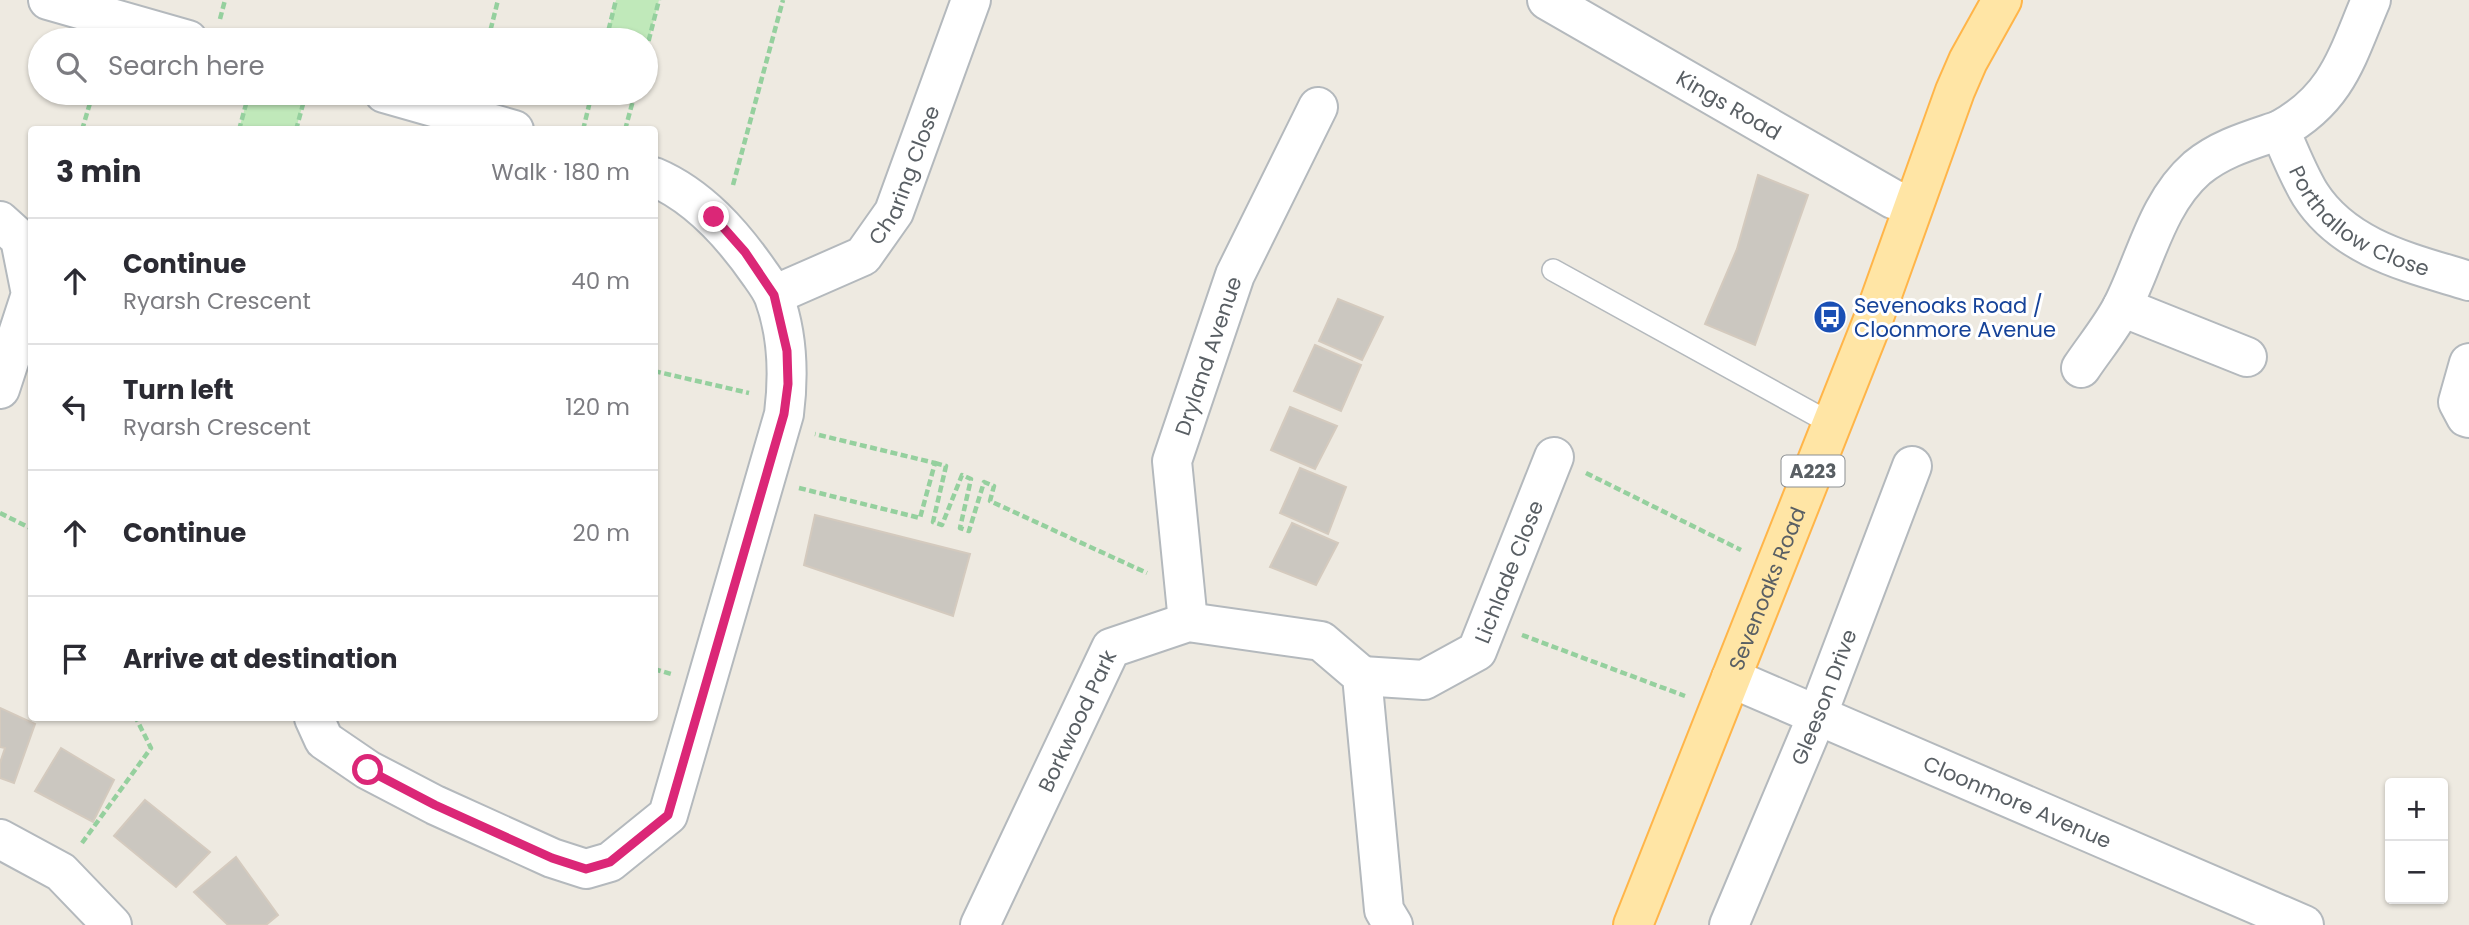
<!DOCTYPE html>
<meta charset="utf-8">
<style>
body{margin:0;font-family:Poppins,sans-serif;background:#f2f2f3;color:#2b2b33}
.controls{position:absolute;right:21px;bottom:21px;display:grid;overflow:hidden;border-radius:7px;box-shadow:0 2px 5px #0004}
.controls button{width:63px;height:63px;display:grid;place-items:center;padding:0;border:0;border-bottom:2px solid #e1e1e2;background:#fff;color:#2b2b33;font:35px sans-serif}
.stop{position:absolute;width:21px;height:21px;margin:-16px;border:5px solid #db2777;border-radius:50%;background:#fff}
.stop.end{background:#db2777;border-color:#fff;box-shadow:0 2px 7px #0008}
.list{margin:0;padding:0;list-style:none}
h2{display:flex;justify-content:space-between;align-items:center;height:91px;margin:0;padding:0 28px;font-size:30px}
h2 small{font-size:23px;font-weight:400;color:#7c7c81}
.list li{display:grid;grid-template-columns:46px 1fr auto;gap:21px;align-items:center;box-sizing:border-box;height:126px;padding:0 28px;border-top:2px solid #e1e1e2}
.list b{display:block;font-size:26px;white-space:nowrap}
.list p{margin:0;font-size:23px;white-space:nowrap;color:#7c7c81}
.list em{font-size:23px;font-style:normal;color:#7c7c81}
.icon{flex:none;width:38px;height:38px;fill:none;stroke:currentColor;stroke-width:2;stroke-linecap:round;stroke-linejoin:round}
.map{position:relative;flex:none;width:2469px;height:925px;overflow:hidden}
.search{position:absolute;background:#fff;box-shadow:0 2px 5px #0004;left:28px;top:28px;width:630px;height:77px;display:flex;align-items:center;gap:18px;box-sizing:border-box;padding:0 24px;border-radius:38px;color:#7c7c81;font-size:26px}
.panel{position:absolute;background:#fff;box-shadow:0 2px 5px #0004;left:28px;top:126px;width:630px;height:595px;border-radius:7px}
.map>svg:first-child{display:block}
.green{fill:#c0e9ba}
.building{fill:#cbc7c0;stroke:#d4cabe;stroke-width:2}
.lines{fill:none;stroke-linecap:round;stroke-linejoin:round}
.lane-casing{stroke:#b4b9bd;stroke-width:24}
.street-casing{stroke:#b4b9bd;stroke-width:42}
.primary-casing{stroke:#ffb549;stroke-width:42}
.path{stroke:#95d09e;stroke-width:4.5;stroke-dasharray:7 3.5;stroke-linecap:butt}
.lane{stroke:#fff;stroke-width:21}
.street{stroke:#fff;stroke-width:38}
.primary{stroke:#ffe5a5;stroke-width:38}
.route{stroke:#db2777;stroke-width:9}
.labels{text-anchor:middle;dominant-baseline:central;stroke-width:6;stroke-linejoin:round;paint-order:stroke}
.shield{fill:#fff;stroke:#8b8f92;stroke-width:2}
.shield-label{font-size:19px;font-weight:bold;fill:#595f64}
.street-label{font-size:21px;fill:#595f64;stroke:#fff}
.transit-label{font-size:21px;fill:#164399;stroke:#fff;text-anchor:start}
</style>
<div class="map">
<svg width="2469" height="925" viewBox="0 0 2469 925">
<rect width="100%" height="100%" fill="#eeeae1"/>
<g class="green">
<polygon points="616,0 659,0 646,51 646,40 606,40"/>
<polygon points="249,93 306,93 296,129 239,129"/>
</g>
<g class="building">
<polygon points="1758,175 1808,195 1755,345 1705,324 1737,249"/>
<polygon points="1338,299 1383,317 1362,360 1319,341"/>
<polygon points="1315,345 1361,365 1341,411 1294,391"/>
<polygon points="1290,407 1337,426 1315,469 1271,450"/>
<polygon points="1300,468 1346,487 1328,534 1280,513"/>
<polygon points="815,515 970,554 953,616 804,565"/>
<polygon points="1292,523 1338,543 1316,585 1270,567"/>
<polygon points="0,708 35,724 14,783 0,778 0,763 5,748 0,747"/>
<polygon points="61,748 114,780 93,822 35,791"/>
<polygon points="145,800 210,852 176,887 114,836"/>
<polygon points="236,857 278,915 266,925 228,925 194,892"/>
</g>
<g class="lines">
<defs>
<polyline id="lane" points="1553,270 1832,424"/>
<g id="street">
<polyline points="48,0 188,40"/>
<path id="s1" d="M1547 0 1893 199 1913 206"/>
<path id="s2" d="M2371 0C2347 56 2338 98 2280 130 2289 151 2298 174 2310 194 2345 249 2411 263 2469 281"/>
<polyline points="384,93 514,130"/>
<polyline points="0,221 20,239 31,294 0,389"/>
<path id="s3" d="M774 295 863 256 894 212 971 0"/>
<polyline points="2122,307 2247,357"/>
<polyline points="2469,363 2458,402 2466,417 2469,418"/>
<path d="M2081 368C2095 347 2112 327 2123 305 2146 259 2157 203 2197 168 2221 148 2251 140 2280 130"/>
<path id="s4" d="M1188 622 1172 461 1235 275 1318 107"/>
<path id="s5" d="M1362 676 1424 680 1477 651 1554 457"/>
<path id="s6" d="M1731 678 2304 925"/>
<path d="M314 718 324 740 368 770 435 805 552 858 586 869 610 862 668 815 784 414C789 374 788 335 774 297 771 289 765 281 760 274 733 235 699 196 654 177"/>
<polyline points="0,839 61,872 112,925"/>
<path id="s7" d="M980 925 1111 648 1188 622 1321 641 1362 676 1384 910 1393 925"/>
<path id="s8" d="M1729 925 1817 716 1912 466"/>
</g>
<g id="primary">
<path id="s9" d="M1633 925 1873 320 1955 91 1968 61 2002 0"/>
</g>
</defs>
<use href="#lane" class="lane-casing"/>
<use href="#street" class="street-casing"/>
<use href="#primary" class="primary-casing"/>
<g class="path">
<polyline points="220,19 225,0"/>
<polyline points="488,40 498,0"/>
<polyline points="606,40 616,0"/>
<polyline points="646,51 659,0"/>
<polyline points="82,130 93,93"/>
<polyline points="239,130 249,93"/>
<polyline points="296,130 306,93"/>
<polyline points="583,130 592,93"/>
<polyline points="625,130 635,93"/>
<polyline points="733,185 783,0"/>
<polyline points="654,371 749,393"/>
<polyline points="935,463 946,466 933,522 942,525 962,475 971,479 960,528 969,531 984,482 994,486 990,501 1147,573"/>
<polyline points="1586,473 1741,550"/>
<polyline points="799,488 920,518 935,463 815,434"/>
<polyline points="0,513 32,529"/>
<polyline points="1522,635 1685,696"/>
<polyline points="654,669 671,674"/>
<polyline points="82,843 151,748 136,718"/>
</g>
<use href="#lane" class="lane"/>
<use href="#street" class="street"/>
<use href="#primary" class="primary"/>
</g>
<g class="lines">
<polyline class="route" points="368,770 435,805 552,858 586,869 610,862 668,815 784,414 788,384 787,351 774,295 745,252 714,217"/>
</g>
<defs>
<symbol id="bus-disc" viewBox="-11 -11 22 22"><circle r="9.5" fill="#1a4fb4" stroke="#fff"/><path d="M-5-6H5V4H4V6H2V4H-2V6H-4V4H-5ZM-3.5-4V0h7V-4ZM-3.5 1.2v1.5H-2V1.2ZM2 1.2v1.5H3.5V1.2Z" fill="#fff"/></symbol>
</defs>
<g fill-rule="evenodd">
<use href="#bus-disc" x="1811" y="298" width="38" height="38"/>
</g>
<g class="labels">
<rect class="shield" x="1781.5" y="455.5" width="63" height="31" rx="5"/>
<g class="shield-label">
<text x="1813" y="471">A223</text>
</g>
<g class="street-label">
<text stroke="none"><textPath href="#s1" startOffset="210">Kings Road</textPath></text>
<text stroke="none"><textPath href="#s3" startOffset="189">Charing Close</textPath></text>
<text stroke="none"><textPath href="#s2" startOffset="290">Porthallow Close</textPath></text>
<text stroke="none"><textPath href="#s4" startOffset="273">Dryland Avenue</textPath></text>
<text stroke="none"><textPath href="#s5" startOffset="208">Lichlade Close</textPath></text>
<text stroke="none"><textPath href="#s9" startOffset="362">Sevenoaks Road</textPath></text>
<text stroke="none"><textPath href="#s8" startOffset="247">Gleeson Drive</textPath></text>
<text stroke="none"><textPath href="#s7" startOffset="226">Borkwood Park</textPath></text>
<text stroke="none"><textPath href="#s6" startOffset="312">Cloonmore Avenue</textPath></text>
</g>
<g class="transit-label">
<text x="1854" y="305">Sevenoaks Road /<tspan x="1854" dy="24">Cloonmore Avenue</tspan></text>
</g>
</g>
</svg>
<div class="controls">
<button>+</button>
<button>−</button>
</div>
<div class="stop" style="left:368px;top:770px"></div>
<div class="stop end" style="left:714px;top:217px"></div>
<div class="search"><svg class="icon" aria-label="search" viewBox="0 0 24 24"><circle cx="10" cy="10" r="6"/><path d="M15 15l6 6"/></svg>Search here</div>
<section class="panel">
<h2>3 min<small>Walk · 180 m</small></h2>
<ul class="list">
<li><svg class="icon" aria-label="ahead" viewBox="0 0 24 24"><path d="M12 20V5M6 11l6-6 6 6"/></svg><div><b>Continue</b><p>Ryarsh Crescent</p></div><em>40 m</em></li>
<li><svg class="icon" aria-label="left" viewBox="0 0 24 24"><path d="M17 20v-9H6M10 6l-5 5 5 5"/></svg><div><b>Turn left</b><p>Ryarsh Crescent</p></div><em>120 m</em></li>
<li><svg class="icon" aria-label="ahead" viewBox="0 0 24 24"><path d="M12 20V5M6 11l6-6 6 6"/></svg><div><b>Continue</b></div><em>20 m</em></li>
<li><svg class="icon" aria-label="arrive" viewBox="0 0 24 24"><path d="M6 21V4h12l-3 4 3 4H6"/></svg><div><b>Arrive at destination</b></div></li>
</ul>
</section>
</div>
